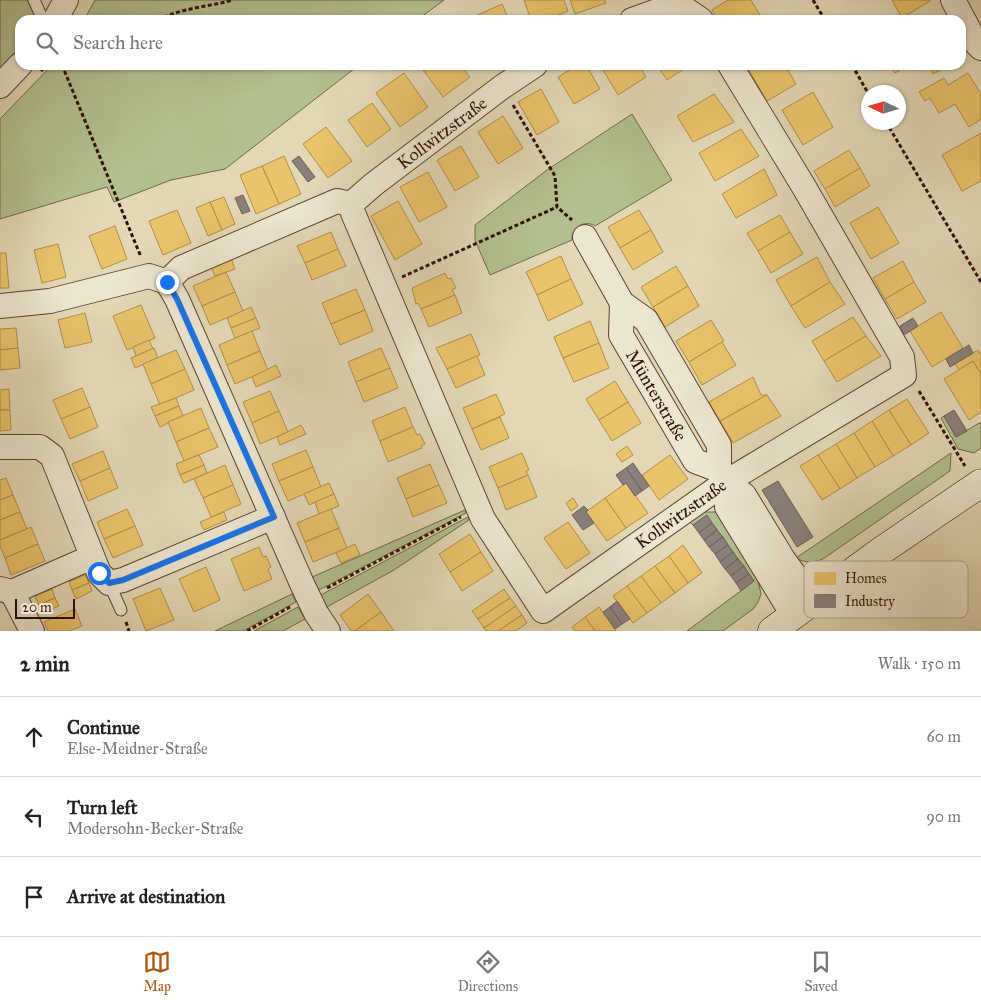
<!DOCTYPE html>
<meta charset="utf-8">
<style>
body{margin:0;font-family:"IM FELL Great Primer",serif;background:#f6f6f6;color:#222}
.compass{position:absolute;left:861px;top:85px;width:45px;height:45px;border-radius:50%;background:#fff;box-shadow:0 1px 4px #0004;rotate:274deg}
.scale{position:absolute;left:15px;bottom:12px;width:60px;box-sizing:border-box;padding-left:5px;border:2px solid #311003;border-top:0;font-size:14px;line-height:18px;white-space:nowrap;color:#311003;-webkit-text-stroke:4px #ece6d0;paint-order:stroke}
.stop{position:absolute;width:15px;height:15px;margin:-11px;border:4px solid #1a73e8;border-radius:50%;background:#fff}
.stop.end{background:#1a73e8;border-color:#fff;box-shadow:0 1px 5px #0008}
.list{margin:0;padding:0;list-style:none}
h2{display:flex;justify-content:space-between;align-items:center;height:65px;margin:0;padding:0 20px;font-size:21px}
h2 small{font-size:16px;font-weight:400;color:#767676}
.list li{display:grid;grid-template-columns:32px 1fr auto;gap:15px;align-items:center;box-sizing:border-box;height:80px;padding:0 20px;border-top:1px solid #e0e0e0}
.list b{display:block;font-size:19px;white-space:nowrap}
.list p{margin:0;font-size:16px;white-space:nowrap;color:#767676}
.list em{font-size:16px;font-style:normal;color:#767676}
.icon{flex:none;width:28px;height:28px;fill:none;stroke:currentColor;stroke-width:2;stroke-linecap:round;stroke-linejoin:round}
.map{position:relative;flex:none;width:981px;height:631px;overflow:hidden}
.search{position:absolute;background:#fff;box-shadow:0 1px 4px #0004;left:15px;right:15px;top:15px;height:55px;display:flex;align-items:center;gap:12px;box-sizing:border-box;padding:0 18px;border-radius:15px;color:#767676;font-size:19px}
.sheet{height:305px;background:#fff}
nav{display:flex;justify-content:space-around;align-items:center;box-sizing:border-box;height:70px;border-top:1px solid #e0e0e0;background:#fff;font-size:14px;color:#767676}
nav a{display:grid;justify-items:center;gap:2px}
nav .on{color:#b45309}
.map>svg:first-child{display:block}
.green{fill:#b3bf8e;stroke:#726848}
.homes{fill:#e9c46a;stroke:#b28e4b}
.industry{fill:#8a817c;stroke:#6f5f58}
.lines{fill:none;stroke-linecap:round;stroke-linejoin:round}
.lane-casing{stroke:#5d4230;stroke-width:13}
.street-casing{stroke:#5d4230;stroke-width:26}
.secondary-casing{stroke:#311003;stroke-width:29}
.path{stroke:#311003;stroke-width:3;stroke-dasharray:4 2.5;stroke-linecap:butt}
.lane{stroke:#ece6d0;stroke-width:11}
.street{stroke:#ece6d0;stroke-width:24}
.secondary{stroke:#ece6d0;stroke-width:28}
.route{stroke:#1a73e8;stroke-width:6}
.labels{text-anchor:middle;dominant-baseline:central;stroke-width:5;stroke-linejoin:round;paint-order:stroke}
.street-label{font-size:18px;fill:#311003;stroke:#ece6d0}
.key{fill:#ece6d0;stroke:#b4a692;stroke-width:1}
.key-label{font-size:14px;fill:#311003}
</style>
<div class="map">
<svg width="981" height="631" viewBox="0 0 981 631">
<rect width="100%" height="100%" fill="#e2d8b6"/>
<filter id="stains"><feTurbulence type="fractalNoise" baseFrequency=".004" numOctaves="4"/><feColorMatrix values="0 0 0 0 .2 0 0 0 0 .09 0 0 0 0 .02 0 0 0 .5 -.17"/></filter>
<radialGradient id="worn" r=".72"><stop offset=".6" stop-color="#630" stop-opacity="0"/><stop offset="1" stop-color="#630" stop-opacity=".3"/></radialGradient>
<g class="green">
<polygon points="0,0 28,0 36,20 20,20 20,47 0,71"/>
<polygon points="95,0 444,0 417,20 84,20"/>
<polygon points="52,65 359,65 225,169 171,180 114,202 107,187 0,219 0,119"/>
<path d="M632 114 672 180 595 226C584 219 571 228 572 240L490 275 475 240V225L547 170Z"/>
<polygon points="944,416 956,437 981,422 981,448 974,453 958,449 941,418"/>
<path d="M951 453 950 471 823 559C813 563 805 563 796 558Z"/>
<polygon points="465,510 466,513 321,589 317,589 312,577"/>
<polygon points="702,512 716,512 758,580 761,594 758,602 753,609 723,631 687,631 754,581 707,516 693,525 688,520"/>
<polygon points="468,517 469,520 394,570 325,608 319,596"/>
<polygon points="292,594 296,602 243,631 215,631"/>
<polygon points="298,607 305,619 283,631 254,631"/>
</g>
<g class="homes">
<polygon points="524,0 564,0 568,11 558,15 559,20 531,20"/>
<polygon points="570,0 605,0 606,3 575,14"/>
<polygon points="728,0 751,0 763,20 718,20 712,10"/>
<polygon points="892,0 930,0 930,1 902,18"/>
<polygon points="502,4 509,20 472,20 471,18"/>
<polygon points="423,65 460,65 470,77 443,97 421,67"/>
<polygon points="578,65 586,65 600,89 574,104 558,77"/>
<polygon points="600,65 639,65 646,77 618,95"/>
<polygon points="657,65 690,65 667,80"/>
<polygon points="755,65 785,65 796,84 767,101 748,69"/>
<polygon points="890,65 909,65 895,73"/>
<polygon points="928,65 949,65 933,74"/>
<polygon points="404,73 428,107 400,127 376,93"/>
<polygon points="968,73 981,94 981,119 969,127 955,104 939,113 930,98 925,101 919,92 944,78 948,85"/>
<polygon points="541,89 559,122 537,135 518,102"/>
<polygon points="813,92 833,127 803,145 782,110"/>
<polygon points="714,94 734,122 693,142 677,116"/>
<polygon points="372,103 391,129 367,147 348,120"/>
<polygon points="503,116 523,148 498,164 478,132"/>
<polygon points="326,127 352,161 328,178 303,144"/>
<polygon points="741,129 759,156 715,181 699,153"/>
<polygon points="981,133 981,181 962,191 942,155"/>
<polygon points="461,146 479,177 455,191 437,160"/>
<polygon points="849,150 860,168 825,189 814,171"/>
<polygon points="284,156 301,194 279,204 262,166"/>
<polygon points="262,166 279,204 256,214 240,175"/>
<polygon points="860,168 870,186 835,207 825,189"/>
<polygon points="764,169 777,195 736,218 722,194"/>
<polygon points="428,172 447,207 419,222 400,187"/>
<polygon points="224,197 235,224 222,230 210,202"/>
<polygon points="398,201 422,244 395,260 371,216"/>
<polygon points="210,202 222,230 208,236 196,208"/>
<polygon points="878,207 899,243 871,259 850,223"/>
<polygon points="177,210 191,243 163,255 149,221"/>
<polygon points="639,210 651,230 620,248 608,227"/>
<polygon points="780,215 790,232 758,251 747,233"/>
<polygon points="115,226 127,259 102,269 89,236"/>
<polygon points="651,230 663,252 633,270 620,248"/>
<polygon points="331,232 338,249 305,263 297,246"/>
<polygon points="790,232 803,254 771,273 758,251"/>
<polygon points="58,244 66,277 42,283 34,250"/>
<polygon points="338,249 346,266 312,280 305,263"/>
<polygon points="0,253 6,253 9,288 0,288"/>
<polygon points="561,256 571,279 537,295 526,272"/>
<polygon points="817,257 830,282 791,306 776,280"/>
<polygon points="231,258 235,269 215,276 211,267"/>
<polygon points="903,261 914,282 885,299 873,278"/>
<polygon points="676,266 688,286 653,307 641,287"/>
<polygon points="226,272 235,292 202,306 193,286"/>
<polygon points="445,273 448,279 451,278 456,288 452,290 455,295 421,309 418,303 416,304 412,288"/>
<polygon points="571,279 583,304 548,321 537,295"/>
<polygon points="830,282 845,304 805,328 791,306"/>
<polygon points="914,282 926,302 897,319 885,299"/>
<polygon points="688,286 699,306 665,327 653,307"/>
<polygon points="356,289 365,310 331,324 322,303"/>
<polygon points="235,292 243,311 210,325 202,306"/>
<polygon points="455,295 462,313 429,327 421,309"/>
<polygon points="141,305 155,338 127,350 113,316"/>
<polygon points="251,307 256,318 231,328 227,318"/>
<polygon points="365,310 373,331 340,345 331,324"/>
<polygon points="941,312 963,348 932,367 910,331"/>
<polygon points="85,313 92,342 65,348 58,320"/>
<polygon points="853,317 866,336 824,361 812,341"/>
<polygon points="256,318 260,328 235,338 231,328"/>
<polygon points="711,320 724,341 689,362 676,341"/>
<polygon points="590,321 599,343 563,358 554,337"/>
<polygon points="16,328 18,348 0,350 0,329"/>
<polygon points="252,331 260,351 227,365 219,345"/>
<polygon points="471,334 480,355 447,369 436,348"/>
<polygon points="866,336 881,356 837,382 824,361"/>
<polygon points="149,340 153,349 136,356 133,347"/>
<polygon points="722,342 736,365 702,385 689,362"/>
<polygon points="599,343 609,368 574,382 563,358"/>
<polygon points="18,348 20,368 0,370 0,350"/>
<polygon points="154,348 158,358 135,368 131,358"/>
<polygon points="381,348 390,368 356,382 348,362"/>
<polygon points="176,350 185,369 151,384 143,364"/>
<polygon points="978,350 981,355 981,374 973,361 959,370 955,364"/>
<polygon points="260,351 268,370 235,384 227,365"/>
<polygon points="477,356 485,375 456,388 447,369"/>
<polygon points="973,361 981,374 981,412 969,420 944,379"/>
<polygon points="276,365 281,376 256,387 252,377"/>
<polygon points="390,368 398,388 364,402 356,382"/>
<polygon points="185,369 194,390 160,405 151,384"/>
<polygon points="753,377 761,395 767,395 720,421 709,402"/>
<polygon points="615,381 628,402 599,420 586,399"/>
<polygon points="82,388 90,407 61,419 53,400"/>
<polygon points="9,389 10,410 0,410 0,390"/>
<polygon points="270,391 279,411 252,423 243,402"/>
<polygon points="496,394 505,414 472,429 463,408"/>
<polygon points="767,395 781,416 733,443 720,421"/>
<polygon points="176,398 179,406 155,416 151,407"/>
<polygon points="907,399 929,433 911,445 889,410"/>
<polygon points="628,402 641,423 612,441 599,420"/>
<polygon points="179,406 183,416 160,427 155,416"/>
<polygon points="90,407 98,427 70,439 61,419"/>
<polygon points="405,407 413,427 380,441 372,421"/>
<polygon points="201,408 209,428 176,442 168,422"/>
<polygon points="0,410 10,410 11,430 0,431"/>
<polygon points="889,410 911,445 893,456 872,421"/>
<polygon points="279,411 288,432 260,444 252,423"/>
<polygon points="500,417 509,438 481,450 472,429"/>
<polygon points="872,421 893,456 875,467 854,433"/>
<polygon points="301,425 306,434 280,445 277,437"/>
<polygon points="413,427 417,435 420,434 425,444 421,446 422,448 388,462 380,441"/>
<polygon points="209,428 218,447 184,461 176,442"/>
<polygon points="854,433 875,467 857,478 836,444"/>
<polygon points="836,444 857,478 840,489 818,455"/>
<polygon points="627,446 633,455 622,462 616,454"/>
<polygon points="306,450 313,467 279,481 272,464"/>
<polygon points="103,451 110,468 80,481 72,464"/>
<polygon points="522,453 529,470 526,471 528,475 498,488 489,467"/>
<polygon points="199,455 204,465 180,475 176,464"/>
<polygon points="670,455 688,479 659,500 642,475"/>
<polygon points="818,455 840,489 822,500 800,466"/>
<polygon points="430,464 439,485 406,499 397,478"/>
<polygon points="204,465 207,473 184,483 180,475"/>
<polygon points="225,465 233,485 203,498 194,479"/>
<polygon points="313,467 321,487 288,501 279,481"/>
<polygon points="110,468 118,488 88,501 80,481"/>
<polygon points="528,475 537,497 506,510 498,488"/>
<polygon points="6,478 13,495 0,500 0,480"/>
<polygon points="329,483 334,494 309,505 304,494"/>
<polygon points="626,483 648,513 626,528 605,498"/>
<polygon points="233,485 241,504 211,517 203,498"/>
<polygon points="439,485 447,503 413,517 406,499"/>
<polygon points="334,494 339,506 319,514 315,502"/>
<polygon points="13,495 20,512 0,520 0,500"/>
<polygon points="573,498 578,506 571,511 566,503"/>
<polygon points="605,498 626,528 607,541 586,512"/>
<polygon points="127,509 135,526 104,539 97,522"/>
<polygon points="331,509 339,528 305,542 297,523"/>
<polygon points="20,512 27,529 0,540 0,520"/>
<polygon points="224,512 227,520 204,530 200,522"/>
<polygon points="568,522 590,553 566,569 544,538"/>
<polygon points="135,526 143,545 113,558 104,539"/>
<polygon points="31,527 38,544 5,558 0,546 0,540"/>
<polygon points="339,528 347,548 313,562 305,542"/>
<polygon points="470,534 481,552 450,572 439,554"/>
<polygon points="38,544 45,561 11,575 5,558"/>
<polygon points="355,544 360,555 341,563 336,553"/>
<polygon points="683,545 702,573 688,583 669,556"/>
<polygon points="259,547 263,557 266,556 271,567 268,569 272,579 244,591 231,559"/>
<polygon points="481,552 493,571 462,591 450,572"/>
<polygon points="669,556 688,583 675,593 655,566"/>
<polygon points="655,566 675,593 661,603 641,576"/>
<polygon points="206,567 220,600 194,612 179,579"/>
<polygon points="85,575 89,583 72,590 69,582"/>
<polygon points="641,576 661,603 647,613 627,586"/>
<polygon points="89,583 92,591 76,599 72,590"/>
<polygon points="627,586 647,613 633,623 613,596"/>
<polygon points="160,588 174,620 146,631 133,599"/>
<polygon points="52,589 55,598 39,605 35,596"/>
<polygon points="504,589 510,598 478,619 472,611"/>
<polygon points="368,594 381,612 355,631 351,631 340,615"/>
<polygon points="55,598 59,606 42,613 39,605"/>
<polygon points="510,598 516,606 484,628 478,619"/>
<polygon points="516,606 522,615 498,631 486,631 484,628"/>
<polygon points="599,607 603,612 616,631 595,631 585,617"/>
<polygon points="75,609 82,626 69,631 48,631 44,622"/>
<polygon points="381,612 394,631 355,631"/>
<polygon points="522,615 527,623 516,631 498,631"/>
<polygon points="585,617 595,631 575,631 572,627"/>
</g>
<g class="industry">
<polygon points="299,156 315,177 308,182 292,161"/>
<polygon points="243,195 250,211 242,214 235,198"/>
<polygon points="913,318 918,326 904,335 900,326"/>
<polygon points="969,345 973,353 950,367 946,359"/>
<polygon points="954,410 967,431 956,437 944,416"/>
<polygon points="633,463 649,486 642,491 626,468"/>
<polygon points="626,468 642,491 635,496 626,483 623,485 616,475"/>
<polygon points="778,481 813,537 797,547 762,490"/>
<polygon points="584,506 588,510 586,512 594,523 583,530 572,515"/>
<polygon points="707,515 712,523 699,533 693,525"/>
<polygon points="712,523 717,530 704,540 699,533"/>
<polygon points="717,530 723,537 709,547 704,540"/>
<polygon points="723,537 728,545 715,554 709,547"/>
<polygon points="728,545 733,552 720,562 715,554"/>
<polygon points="733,552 738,559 725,569 720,562"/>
<polygon points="738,559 744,566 731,576 725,569"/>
<polygon points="744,566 749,574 736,583 731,576"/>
<polygon points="749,574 754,581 741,591 736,583"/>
<polygon points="617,601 630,619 622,624 610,607"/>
<polygon points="610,607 622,624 615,629 603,612"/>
</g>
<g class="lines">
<defs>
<g id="lane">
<polyline points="34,0 43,20"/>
<polyline points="109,583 121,610"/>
</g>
<g id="street">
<polyline points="953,0 976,43 981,48"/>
<polyline points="55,20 66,0"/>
<polyline points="632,20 660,10 685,9 701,20"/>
<path id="s1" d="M535 65 502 87 374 184 351 204 353 213 483 519 543 611 726 482 904 375 902 357 804 187 730 65"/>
<polyline points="0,86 20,65"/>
<polyline points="585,237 622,303 646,320 719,445 719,470 726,482 744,495 783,559 813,600"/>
<path id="s2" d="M622 303 621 335 695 461 719 470"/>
<polyline points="0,306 50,301 149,276 167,282"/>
<polyline points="0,447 40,447 52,456 99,573 109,583 123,580 273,517"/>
<polyline points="726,482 727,507 793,615"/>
<polyline points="0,589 12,592 92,557"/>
<polyline points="12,592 32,631"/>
<polyline points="328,631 316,613 303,586 177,299 167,282 181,268 337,201 351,204"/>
</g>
<polyline id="secondary" points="772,631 881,551 981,483"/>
</defs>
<use href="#lane" class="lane-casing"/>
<use href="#street" class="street-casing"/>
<use href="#secondary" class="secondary-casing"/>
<g class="path">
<polyline points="813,0 825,20"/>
<path d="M158 20C181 8 208 7 233 0"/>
<polyline points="62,65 141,257"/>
<polyline points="852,65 868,93"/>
<polyline points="64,69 72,65"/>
<polyline points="41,71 47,65"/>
<polyline points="513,105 555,176 557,207 572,220"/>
<polyline points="886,122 981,282"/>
<polyline points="402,277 557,207"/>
<polyline points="919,391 965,466"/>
<polyline points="327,588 461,517"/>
<polyline points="126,622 129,631"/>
<polyline points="247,631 290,607"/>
</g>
<use href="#lane" class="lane"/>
<use href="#street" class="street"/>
<use href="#secondary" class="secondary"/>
</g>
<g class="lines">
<polyline class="route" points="99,573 109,583 123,580 274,517 177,299 167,282"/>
</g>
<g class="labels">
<g class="street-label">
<text transform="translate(442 133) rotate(-37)">Kollwitzstraße</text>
<text stroke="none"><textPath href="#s2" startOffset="102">Münterstraße</textPath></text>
<text stroke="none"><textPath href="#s1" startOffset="851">Kollwitzstraße</textPath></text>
</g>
</g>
<rect x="804" y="561" width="164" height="57" rx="8" class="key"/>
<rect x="814" y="572" width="22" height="13" fill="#e9c46a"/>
<rect x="814" y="594" width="22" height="14" fill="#8a817c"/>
<g class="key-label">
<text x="845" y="583">Homes</text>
<text x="845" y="606">Industry</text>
</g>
<rect width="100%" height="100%" filter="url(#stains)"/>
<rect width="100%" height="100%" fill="url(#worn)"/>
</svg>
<svg class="compass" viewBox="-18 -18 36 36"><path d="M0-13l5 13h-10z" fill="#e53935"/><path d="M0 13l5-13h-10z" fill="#767676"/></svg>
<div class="scale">20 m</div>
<div class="stop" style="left:99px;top:573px"></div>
<div class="stop end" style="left:167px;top:282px"></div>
<div class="search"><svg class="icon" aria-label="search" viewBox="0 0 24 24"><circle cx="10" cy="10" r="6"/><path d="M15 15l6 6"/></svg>Search here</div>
</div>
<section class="sheet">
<h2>2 min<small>Walk · 150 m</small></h2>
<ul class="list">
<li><svg class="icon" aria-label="ahead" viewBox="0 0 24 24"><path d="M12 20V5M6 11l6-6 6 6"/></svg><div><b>Continue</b><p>Else-Meidner-Straße</p></div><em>60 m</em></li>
<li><svg class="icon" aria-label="left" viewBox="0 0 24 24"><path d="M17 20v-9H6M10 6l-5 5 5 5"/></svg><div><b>Turn left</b><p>Modersohn-Becker-Straße</p></div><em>90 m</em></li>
<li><svg class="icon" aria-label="arrive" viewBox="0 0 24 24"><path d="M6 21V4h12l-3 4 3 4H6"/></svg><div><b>Arrive at destination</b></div></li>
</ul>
</section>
<nav>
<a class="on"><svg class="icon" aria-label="map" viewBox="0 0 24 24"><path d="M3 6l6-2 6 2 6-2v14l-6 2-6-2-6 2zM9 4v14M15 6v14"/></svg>Map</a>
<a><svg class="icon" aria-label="directions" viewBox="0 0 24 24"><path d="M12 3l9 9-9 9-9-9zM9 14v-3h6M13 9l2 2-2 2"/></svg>Directions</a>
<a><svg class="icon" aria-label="saved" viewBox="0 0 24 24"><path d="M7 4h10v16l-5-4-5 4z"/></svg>Saved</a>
</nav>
